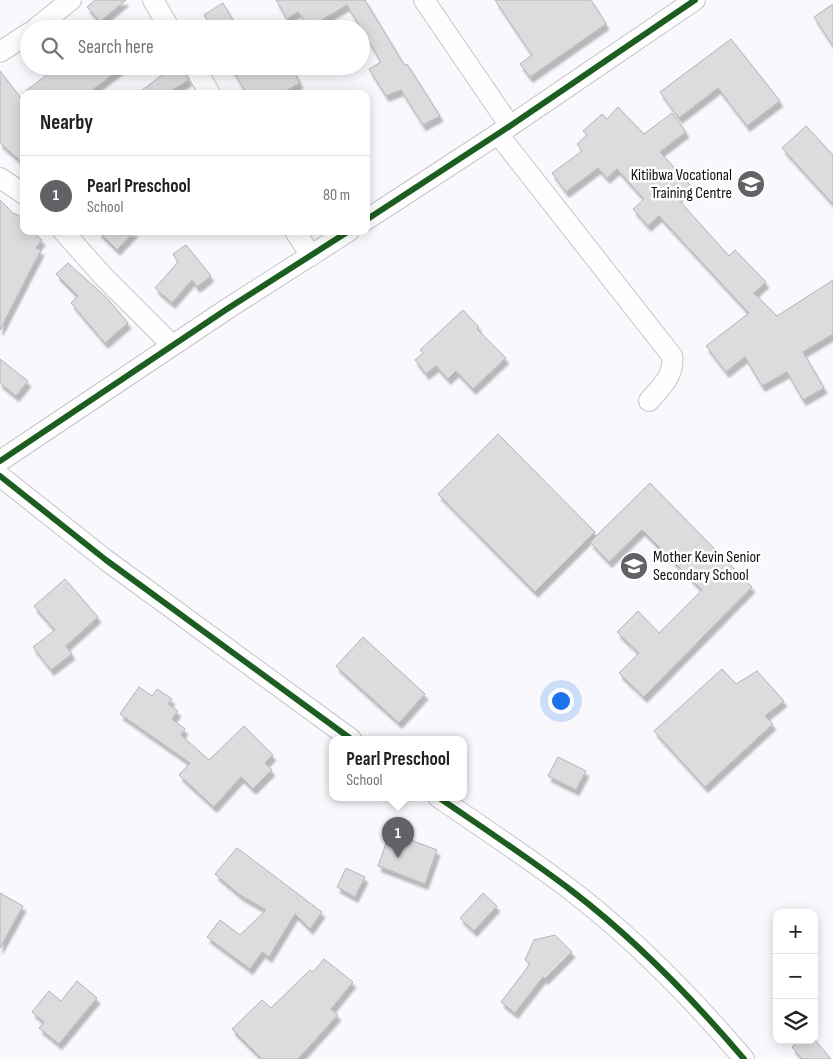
<!DOCTYPE html>
<meta charset="utf-8">
<style>
body{margin:0;font-family:"Sofia Sans Condensed",sans-serif;background:#f2f2f2;color:#222}
.controls{position:absolute;right:15px;bottom:15px;display:grid;overflow:hidden;border-radius:10px;box-shadow:0 2px 12px #0003}
.controls button{width:45px;height:45px;display:grid;place-items:center;padding:0;border:0;border-bottom:1px solid #e0e0e0;background:#fff;color:#222;font:25px sans-serif}
.you{position:absolute;left:560px;top:700px;width:18px;height:18px;margin:-12px;border:4px solid #fff;border-radius:50%;background:#1a73e8;box-shadow:0 0 0 8px #1a73e833}
.badge{display:grid;place-items:center;width:32px;height:32px;border-radius:50%;background:#626165;color:#fff;font-size:16px;font-weight:700}
.pin{position:absolute;translate:-50% -41px;filter:drop-shadow(0 1px 2px #0008)}
.pin::after{content:'';position:absolute;top:26px;width:18px;height:15px;background:inherit;clip-path:polygon(0 0,100% 0,50% 100%)}
.popup{position:absolute;left:329px;top:736px;width:138px;height:65px;box-sizing:border-box;display:grid;place-content:center;border-radius:10px;background:#fff;filter:drop-shadow(0 1px 4px #0005);font-size:16px;white-space:nowrap;color:#767676}
.popup b{font-size:19px;color:#222}
.popup::after{content:'';position:absolute;left:50%;top:100%;margin-left:-10px;border:10px solid transparent;border-top-color:#fff}
.list{margin:0;padding:0;list-style:none}
h2{display:flex;justify-content:space-between;align-items:center;height:65px;margin:0;padding:0 20px;font-size:21px}
h2 small{font-size:16px;font-weight:400;color:#767676}
.list li{display:grid;grid-template-columns:32px 1fr auto;gap:15px;align-items:center;box-sizing:border-box;height:80px;padding:0 20px;border-top:1px solid #e0e0e0}
.list b{display:block;font-size:19px;white-space:nowrap}
.list p{margin:0;font-size:16px;white-space:nowrap;color:#767676}
.list em{font-size:16px;font-style:normal;color:#767676}
.icon{flex:none;width:28px;height:28px;fill:none;stroke:currentColor;stroke-width:2;stroke-linecap:round;stroke-linejoin:round}
.map{position:relative;flex:none;width:833px;height:1059px;overflow:hidden}
.search{position:absolute;background:#fff;box-shadow:0 2px 12px #0003;left:20px;top:20px;width:350px;height:55px;display:flex;align-items:center;gap:12px;box-sizing:border-box;padding:0 18px;border-radius:28px;color:#767676;font-size:19px}
.panel{position:absolute;background:#fff;box-shadow:0 2px 12px #0003;left:20px;top:90px;width:350px;height:145px;border-radius:10px}
.map>svg:first-child{display:block}
.building{fill:#dedbde;stroke:#b5b3b6;filter:url(#shadow)}
.lines{fill:none;stroke-linecap:round;stroke-linejoin:round}
.minor-casing{stroke:#c6c5c9;stroke-width:22}
.minor{stroke:#fefeff;stroke-width:20}
.cycleway-casing{stroke:#fff;stroke-width:9}
.cycleway{stroke:#1b5e20;stroke-width:6}
.labels{text-anchor:middle;dominant-baseline:central;stroke-width:5;stroke-linejoin:round;paint-order:stroke}
.poi-label{font-size:16px;fill:#111014;stroke:#fff;text-anchor:end}
</style>
<div class="map">
<svg width="833" height="1059" viewBox="0 0 833 1059">
<defs>
<filter id="shadow"><feDropShadow dx="3" dy="5.5" stdDeviation="1" flood-color="#0004"/></filter>
</defs>
<rect width="100%" height="100%" fill="#f9f8fc"/>
<g class="building">
<polygon points="95,0 126,0 100,22 87,7"/>
<polygon points="276,0 365,0 405,66 407,64 440,116 423,125 401,90 386,96 369,69 381,62 347,5 310,27 298,12 287,19"/>
<polygon points="495,0 591,0 606,24 530,77 520,64 532,55"/>
<polygon points="223,3 238,29 212,29 204,15"/>
<polygon points="833,4 833,46 814,17"/>
<polygon points="731,39 780,101 747,126 718,88 679,118 660,92"/>
<polygon points="58,66 124,66 87,94 22,94"/>
<polygon points="157,66 180,66 189,80 166,94 137,94 162,75"/>
<polygon points="230,66 291,66 300,83 280,94 247,94"/>
<polygon points="0,71 24,102 24,164 0,143"/>
<polygon points="618,107 644,134 672,113 686,132 660,152 691,186 677,198 729,256 735,250 766,282 754,293 777,316 833,280 833,334 803,352 824,388 803,400 787,372 762,386 745,357 726,372 706,346 749,313 659,216 648,226 633,209 644,199 617,169 607,178 598,168 566,192 552,173 582,151 577,144 587,135 583,131 602,114 607,119"/>
<polygon points="806,126 833,155 833,204 782,148"/>
<polygon points="0,200 13,213 24,218 24,231 32,231 42,240 36,248 41,250 0,330"/>
<polygon points="98,231 135,231 117,250"/>
<polygon points="186,245 211,276 197,287 192,280 172,303 155,288 178,262 173,254"/>
<polygon points="68,263 108,299 128,323 105,343 71,303 78,296 56,274"/>
<polygon points="463,310 479,327 477,329 506,358 473,389 456,371 448,379 436,366 426,374 415,360 423,353 420,350"/>
<polygon points="0,359 28,381 16,396 0,383"/>
<polygon points="498,434 595,532 535,592 438,494"/>
<polygon points="650,483 752,587 644,697 619,673 639,653 617,632 638,611 659,633 702,590 642,530 609,562 590,542"/>
<polygon points="65,579 98,617 66,646 72,654 51,670 33,647 55,630 34,606"/>
<polygon points="363,637 425,694 399,723 336,666"/>
<polygon points="722,669 736,684 757,671 784,701 765,716 773,724 705,787 654,731"/>
<polygon points="139,687 152,696 157,689 172,699 168,704 178,711 172,719 185,729 181,735 209,760 244,726 273,755 265,763 272,770 253,789 241,777 214,807 179,775 190,763 120,714"/>
<polygon points="558,757 586,771 576,790 548,776"/>
<polygon points="390,832 437,850 425,884 378,866"/>
<polygon points="237,848 322,912 310,929 295,914 269,957 262,952 250,969 207,937 220,920 240,935 266,910 240,895 215,874"/>
<polygon points="346,868 365,877 355,897 337,887"/>
<polygon points="0,893 23,906 0,948"/>
<polygon points="483,893 497,906 474,931 460,918"/>
<polygon points="555,935 572,952 545,979 543,977 515,1013 501,1002 530,964 525,960 534,940"/>
<polygon points="324,959 353,982 331,1009 338,1015 298,1059 262,1059 232,1029 262,1000 271,1008 310,970 313,972"/>
<polygon points="77,981 97,998 59,1044 39,1028 44,1022 32,1012 49,991 61,1001"/>
<polygon points="800,1040 815,1040 831,1059 802,1059 792,1047"/>
</g>
<g class="lines">
<defs>
<g id="minor">
<polyline points="153,0 170,29"/>
<polyline points="424,0 510,126"/>
<polyline points="35,29 71,0"/>
<polyline points="0,52 29,33"/>
<polyline points="194,66 210,94"/>
<path d="M498 134 672 356C675 375 661 387 649 401"/>
<polyline points="0,178 24,194"/>
<polyline points="366,220 510,126 695,0"/>
<polyline points="63,231 103,276 172,345"/>
<polyline points="295,231 311,256"/>
<polyline points="0,461 227,309 349,231"/>
<polyline points="0,476 106,560 351,739"/>
<path d="M438 797C483 828 529 858 572 891 636 940 692 998 744 1059"/>
</g>
</defs>
<use href="#minor" class="minor-casing"/>
<use href="#minor" class="minor"/>
<defs>
<g id="cycleway">
<polyline points="366,220 510,126 695,0"/>
<polyline points="0,461 227,309 349,231"/>
<polyline points="0,476 106,560 351,739"/>
<path d="M438 797C483 828 529 858 572 891 636 940 692 998 744 1059"/>
</g>
</defs>
<use href="#cycleway" class="cycleway-casing"/>
<use href="#cycleway" class="cycleway"/>
</g>
<defs>
<symbol id="school-disc" viewBox="-11 -11 22 22"><circle r="9.5" fill="#626165" stroke="#fff"/><path d="M0-5L7-2L0 1L-7-2ZM-4 1L0 2.5L4 1V4Q0 6-4 4Z" fill="#fff"/></symbol>
</defs>
<g fill-rule="evenodd">
<use href="#school-disc" x="735" y="168" width="32" height="32"/>
<use href="#school-disc" x="618" y="550" width="32" height="32"/>
</g>
<g class="labels">
<g class="poi-label">
<text x="732" y="175">Kitiibwa Vocational<tspan x="732" dy="18">Training Centre</tspan></text>
<text x="653" y="557" text-anchor="start">Mother Kevin Senior<tspan x="653" dy="18">Secondary School</tspan></text>
</g>
</g>
</svg>
<div class="controls">
<button>+</button>
<button>−</button>
<button><svg class="icon" aria-label="layers" viewBox="0 0 24 24"><path d="M12 4l9 5-9 5-9-5zM3 14l9 5 9-5"/></svg></button>
</div>
<div class="you"></div>
<div class="pin badge" style="left:398px;top:858px">1</div>
<div class="popup"><b>Pearl Preschool</b>School</div>
<div class="search"><svg class="icon" aria-label="search" viewBox="0 0 24 24"><circle cx="10" cy="10" r="6"/><path d="M15 15l6 6"/></svg>Search here</div>
<section class="panel">
<h2>Nearby<small></small></h2>
<ul class="list">
<li><span class="badge">1</span><div><b>Pearl Preschool</b><p>School</p></div><em>80 m</em></li>
</ul>
</section>
</div>
